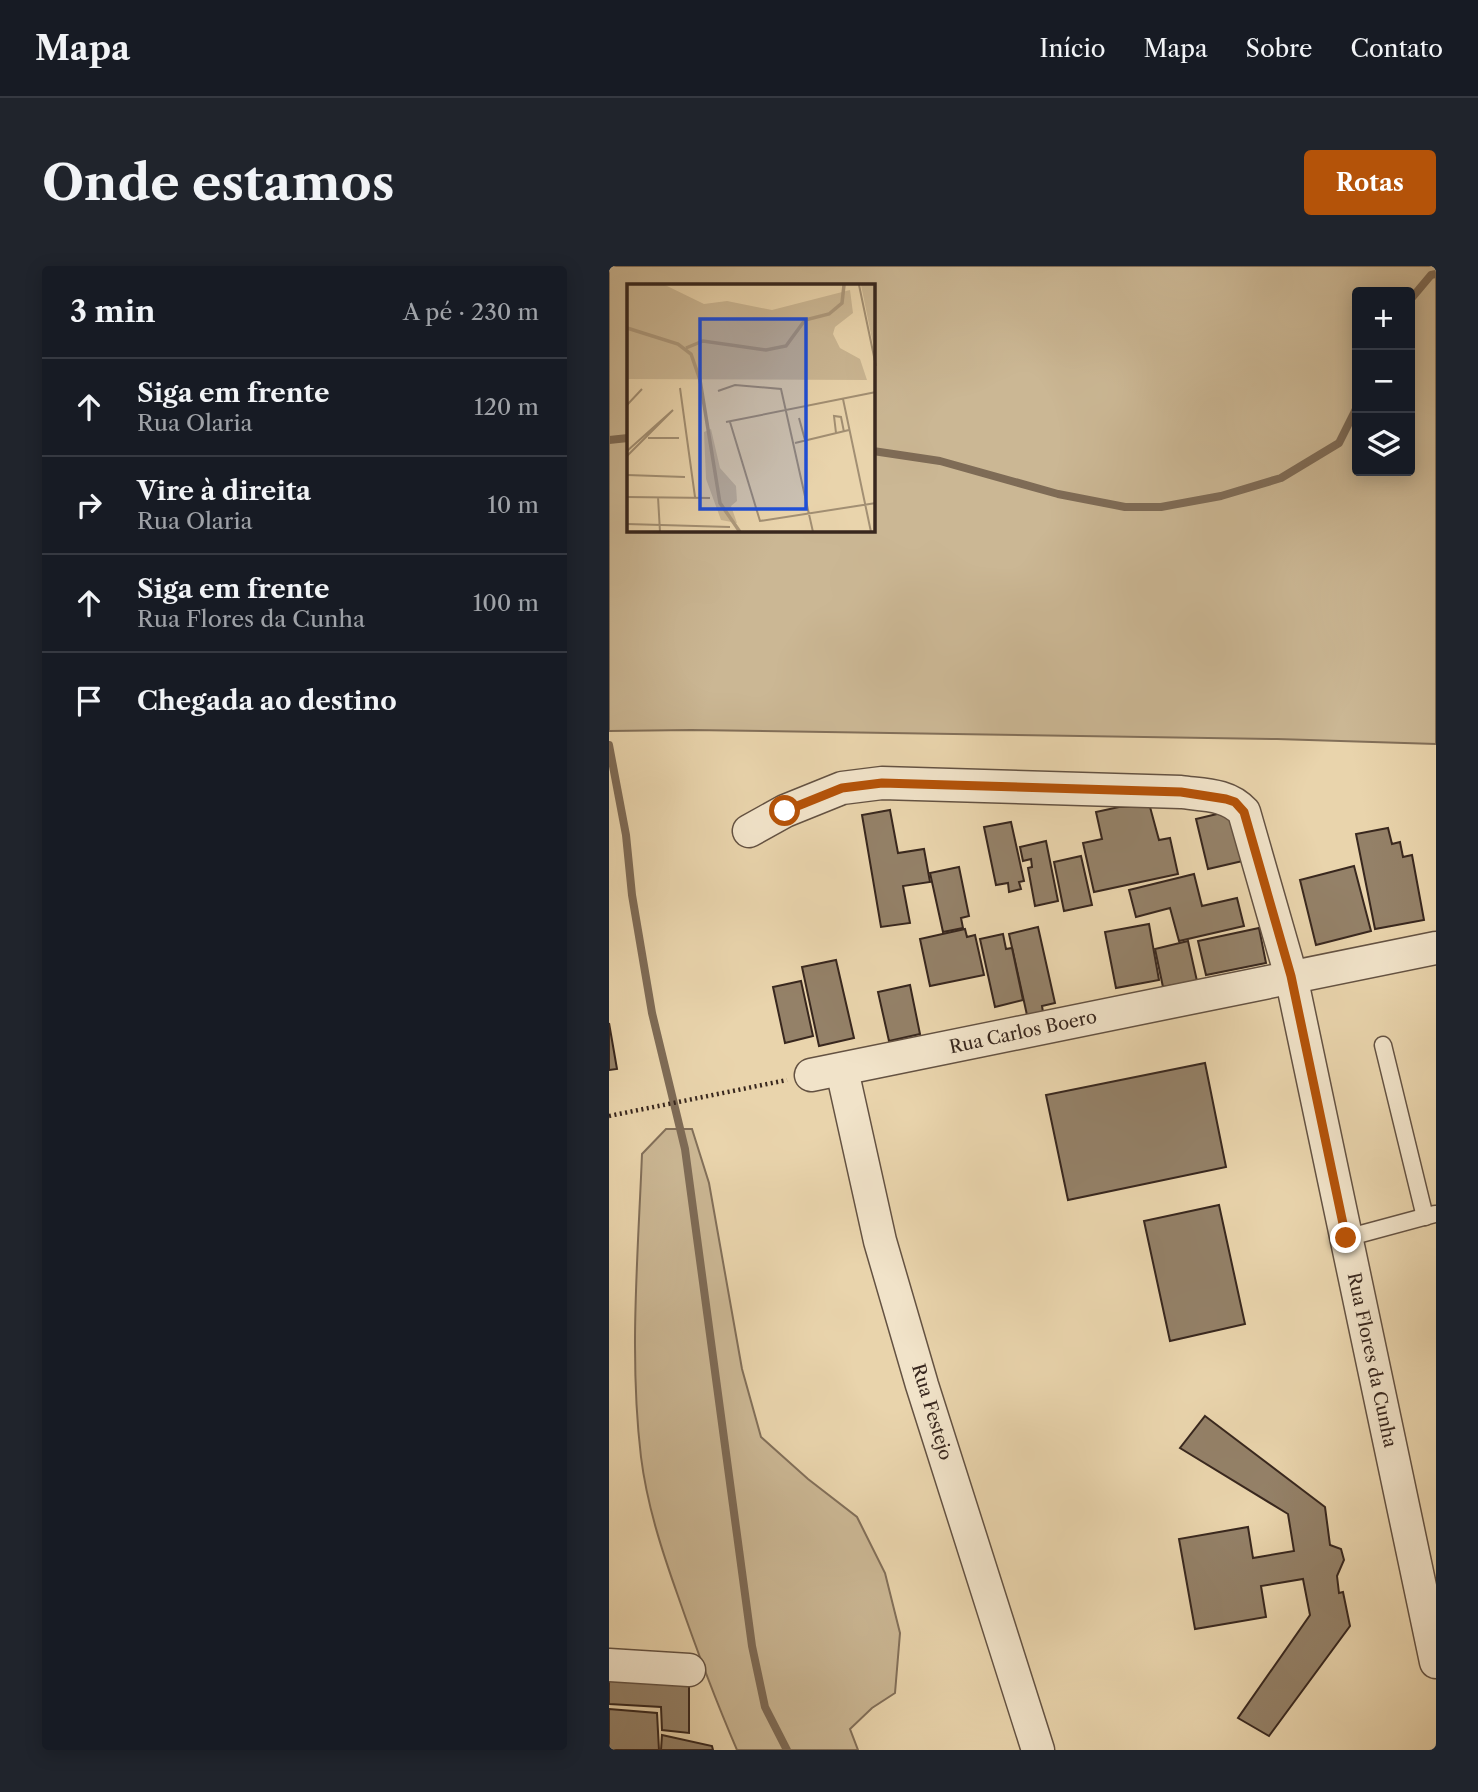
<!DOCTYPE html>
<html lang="pt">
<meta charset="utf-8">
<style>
body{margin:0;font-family:"Libre Caslon Text",serif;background:#20242c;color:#f1f3f6}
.controls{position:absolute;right:21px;top:21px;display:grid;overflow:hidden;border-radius:7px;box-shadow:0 4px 18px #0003}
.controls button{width:63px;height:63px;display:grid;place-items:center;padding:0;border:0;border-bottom:2px solid #363941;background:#171b24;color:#f1f3f6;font:35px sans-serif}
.stop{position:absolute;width:21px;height:21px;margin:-16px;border:5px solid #b45309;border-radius:50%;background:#fff}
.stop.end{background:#b45309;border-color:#fff;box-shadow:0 2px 7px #0008}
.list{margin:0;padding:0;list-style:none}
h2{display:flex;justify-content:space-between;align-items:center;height:91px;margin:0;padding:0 28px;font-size:30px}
h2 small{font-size:23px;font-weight:400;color:#9ea1a6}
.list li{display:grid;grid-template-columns:46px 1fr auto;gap:21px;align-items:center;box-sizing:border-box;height:98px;padding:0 28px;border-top:2px solid #363941}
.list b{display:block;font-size:26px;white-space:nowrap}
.list p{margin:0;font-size:23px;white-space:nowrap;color:#9ea1a6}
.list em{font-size:23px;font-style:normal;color:#9ea1a6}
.icon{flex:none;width:38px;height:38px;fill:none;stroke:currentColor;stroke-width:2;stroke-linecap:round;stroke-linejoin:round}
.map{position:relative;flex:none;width:827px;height:1484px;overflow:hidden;border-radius:7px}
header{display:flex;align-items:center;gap:42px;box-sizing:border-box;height:98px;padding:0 35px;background:#171b24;border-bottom:2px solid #363941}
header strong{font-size:33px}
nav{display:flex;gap:38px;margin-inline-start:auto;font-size:24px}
.intro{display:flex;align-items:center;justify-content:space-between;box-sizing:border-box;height:168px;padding:0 42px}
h1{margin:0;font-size:49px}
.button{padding:18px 32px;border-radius:7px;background:#b45309;color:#fff;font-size:24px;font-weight:700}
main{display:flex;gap:42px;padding:0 42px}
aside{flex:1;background:#171b24;border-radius:7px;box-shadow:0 4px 18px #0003}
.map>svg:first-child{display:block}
.green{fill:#cbb794;stroke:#826f59;stroke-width:2;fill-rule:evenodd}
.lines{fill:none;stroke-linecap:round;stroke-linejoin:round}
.stream{stroke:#7e6b56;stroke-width:8}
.building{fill:#948168;stroke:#38271e;stroke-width:2}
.service-casing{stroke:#645242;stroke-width:19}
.minor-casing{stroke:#645242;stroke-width:35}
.path{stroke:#38271e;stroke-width:4.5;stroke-dasharray:2 3.5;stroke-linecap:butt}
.service{stroke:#f1e3c9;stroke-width:16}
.minor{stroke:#f1e3c9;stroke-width:32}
.route{stroke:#b45309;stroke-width:9}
.labels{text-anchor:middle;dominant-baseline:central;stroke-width:6;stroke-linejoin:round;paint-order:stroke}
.street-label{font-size:18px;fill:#38271e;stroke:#f1e3c9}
.inset-river{fill:none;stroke:#ad997c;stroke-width:3.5}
.inset-road{fill:none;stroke:#a28f73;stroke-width:2}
.view{fill:#1d4ed8;fill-opacity:0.15;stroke:#1d4ed8;stroke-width:3.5}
.inset-edge{fill:none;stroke:#38271e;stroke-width:3.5}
</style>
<header>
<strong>Mapa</strong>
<nav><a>Início</a><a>Mapa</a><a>Sobre</a><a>Contato</a></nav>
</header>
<div class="intro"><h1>Onde estamos</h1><a class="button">Rotas</a></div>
<main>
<aside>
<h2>3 min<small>A pé · 230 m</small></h2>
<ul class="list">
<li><svg class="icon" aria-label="ahead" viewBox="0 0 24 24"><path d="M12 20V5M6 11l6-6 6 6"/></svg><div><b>Siga em frente</b><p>Rua Olaria</p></div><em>120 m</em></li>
<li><svg class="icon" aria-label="right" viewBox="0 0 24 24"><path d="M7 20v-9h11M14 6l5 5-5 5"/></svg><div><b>Vire à direita</b><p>Rua Olaria</p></div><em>10 m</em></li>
<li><svg class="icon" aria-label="ahead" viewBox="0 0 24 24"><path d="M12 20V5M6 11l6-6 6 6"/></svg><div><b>Siga em frente</b><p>Rua Flores da Cunha</p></div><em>100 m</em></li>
<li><svg class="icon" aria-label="arrive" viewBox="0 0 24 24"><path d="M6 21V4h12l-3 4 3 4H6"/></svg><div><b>Chegada ao destino</b></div></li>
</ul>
</aside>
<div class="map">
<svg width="827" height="1484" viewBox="0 0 827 1484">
<rect width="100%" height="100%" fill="#e9d4ac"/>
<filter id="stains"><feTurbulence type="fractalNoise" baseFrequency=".00286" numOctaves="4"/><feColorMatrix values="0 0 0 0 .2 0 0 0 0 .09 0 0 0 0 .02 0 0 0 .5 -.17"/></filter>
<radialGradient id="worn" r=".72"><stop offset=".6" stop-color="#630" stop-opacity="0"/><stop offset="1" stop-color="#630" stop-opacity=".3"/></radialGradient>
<g class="green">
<path d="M0 0H827V478L668 473 82 464 0 465ZM19 19H264V264H19ZM748 26H801V205H748Z"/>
<path d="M57 863H83L100 917 133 1103 152 1171 199 1213 248 1251 276 1307 291 1367 286 1427 263 1442 241 1463 249 1484H128C106 1433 87 1382 69 1330 53 1285 38 1239 32 1191 20 1091 29 989 33 888Z"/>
</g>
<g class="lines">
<g class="stream">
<polyline points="801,34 822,9 827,8"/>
<polyline points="0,174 19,172"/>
<polyline points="264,185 331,195 449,228 516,241 552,241 612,230 672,212 730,177 748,141"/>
<polyline points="0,479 17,569 23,629 43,747 76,883 143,1380 156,1441 178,1484"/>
</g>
</g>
<g class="building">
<polygon points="510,541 541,541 550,574 561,572 569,608 485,626 474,577 493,573 487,546"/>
<polygon points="281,544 289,587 315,583 321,616 294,620 301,657 272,661 253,549"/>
<polygon points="625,544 638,594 599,603 587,553"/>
<polygon points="402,556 415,615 410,616 412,623 400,626 399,617 387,619 375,561"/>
<polygon points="779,562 783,578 791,576 794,591 803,589 815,654 766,663 747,568"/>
<polygon points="437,575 449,635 426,640 419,602 423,601 422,593 414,595 411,581"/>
<polygon points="472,590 483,639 455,645 445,596"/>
<polygon points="745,600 762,665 707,679 691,614"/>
<polygon points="350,601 360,650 352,652 354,662 334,666 321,607"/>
<polygon points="585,608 593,640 628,632 635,660 570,675 561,642 527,651 520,624"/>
<polygon points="540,658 550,714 507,722 496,666"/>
<polygon points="429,661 446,737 433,740 434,746 418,749 400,668"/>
<polygon points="650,662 657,697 597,709 589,675"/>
<polygon points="356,663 358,671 366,669 375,709 321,720 311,673"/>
<polygon points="394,668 397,683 403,682 414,734 386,741 371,673"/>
<polygon points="579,675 588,715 554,721 546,683"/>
<polygon points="227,694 245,772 210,780 193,701"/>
<polygon points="192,715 204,770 176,777 164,721"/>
<polygon points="301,719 311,768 280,775 269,726"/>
<polygon points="0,757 8,803 0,804"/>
<polygon points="596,797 617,901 459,934 437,829"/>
<polygon points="610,939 636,1058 561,1075 535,955"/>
<polygon points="596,1150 716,1241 721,1279 732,1283 735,1294 728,1310 730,1327 734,1326 741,1360 660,1470 629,1452 701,1349 694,1313 652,1320 657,1351 586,1363 570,1273 639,1261 644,1292 685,1285 679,1248 571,1182"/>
<polygon points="0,1411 80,1418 80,1467 53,1464 52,1441 0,1438"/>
<polygon points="0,1443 48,1447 50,1484 0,1484"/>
<polygon points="53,1469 103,1480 104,1484 52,1484"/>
</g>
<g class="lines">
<defs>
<g id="service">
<polyline points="774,779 816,951"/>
<polyline points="737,972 826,948"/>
</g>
<g id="minor">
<path d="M140 565 176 545 233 522 273 517 572 526C595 529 619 528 635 546L682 710 827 1396"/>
<polyline points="233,804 271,975 313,1119 429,1484"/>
<polyline points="202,809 827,682"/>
<polyline points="0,1399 80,1404"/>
</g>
</defs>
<use href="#service" class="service-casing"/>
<use href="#minor" class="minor-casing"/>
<polyline class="path" points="0,850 178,814"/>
<use href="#service" class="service"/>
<use href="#minor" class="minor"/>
</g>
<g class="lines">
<polyline class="route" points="176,545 233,522 273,517 572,526 617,533 626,536 635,546 682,710 737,972"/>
</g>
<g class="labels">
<g class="street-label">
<text transform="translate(414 766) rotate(-12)">Rua Carlos Boero</text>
<text transform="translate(763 1094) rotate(78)">Rua Flores da Cunha</text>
<text transform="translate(323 1146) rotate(73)">Rua Festejo</text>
</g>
</g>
<g transform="translate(18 18)">
<rect width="248" height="248" fill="#e9d4ac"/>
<path d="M0 1H38L77 20 100 17 145 26 223 6 226 29 208 43 206 50 213 64 233 75 240 96 0 95ZM234 1H248V70ZM84 145 93 184 109 202 110 217 104 222 110 239 94 236 79 195 77 148Z" fill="#cbb794"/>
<path class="inset-river" d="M0 44 51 60 64 70 73 96 93 219 113 248M59 64 76 57 139 66 159 62 178 36 202 30 215 19 217 1"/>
<path class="inset-road" d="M232 1 249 82M53 104 68 213M91 107 108 101 154 105 186 248M216 115 244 248M0 121 15 105M172 134 178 156M99 138 249 108M103 138 133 237 249 219M209 149 207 132 214 133 217 148M21 154H52M168 159 222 146M0 167 46 126 0 172M0 191 58 193M0 213 83 214M31 213 33 248M0 240 103 243"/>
<path class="view" d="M73 35H179V225H73Z"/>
<rect width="248" height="248" class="inset-edge"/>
</g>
<rect width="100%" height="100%" filter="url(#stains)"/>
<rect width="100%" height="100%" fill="url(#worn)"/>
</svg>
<div class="controls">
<button>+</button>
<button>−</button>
<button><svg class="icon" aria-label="layers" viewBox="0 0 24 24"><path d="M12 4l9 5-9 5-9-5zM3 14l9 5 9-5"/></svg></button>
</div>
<div class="stop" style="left:176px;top:545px"></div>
<div class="stop end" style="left:737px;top:972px"></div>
</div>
</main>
